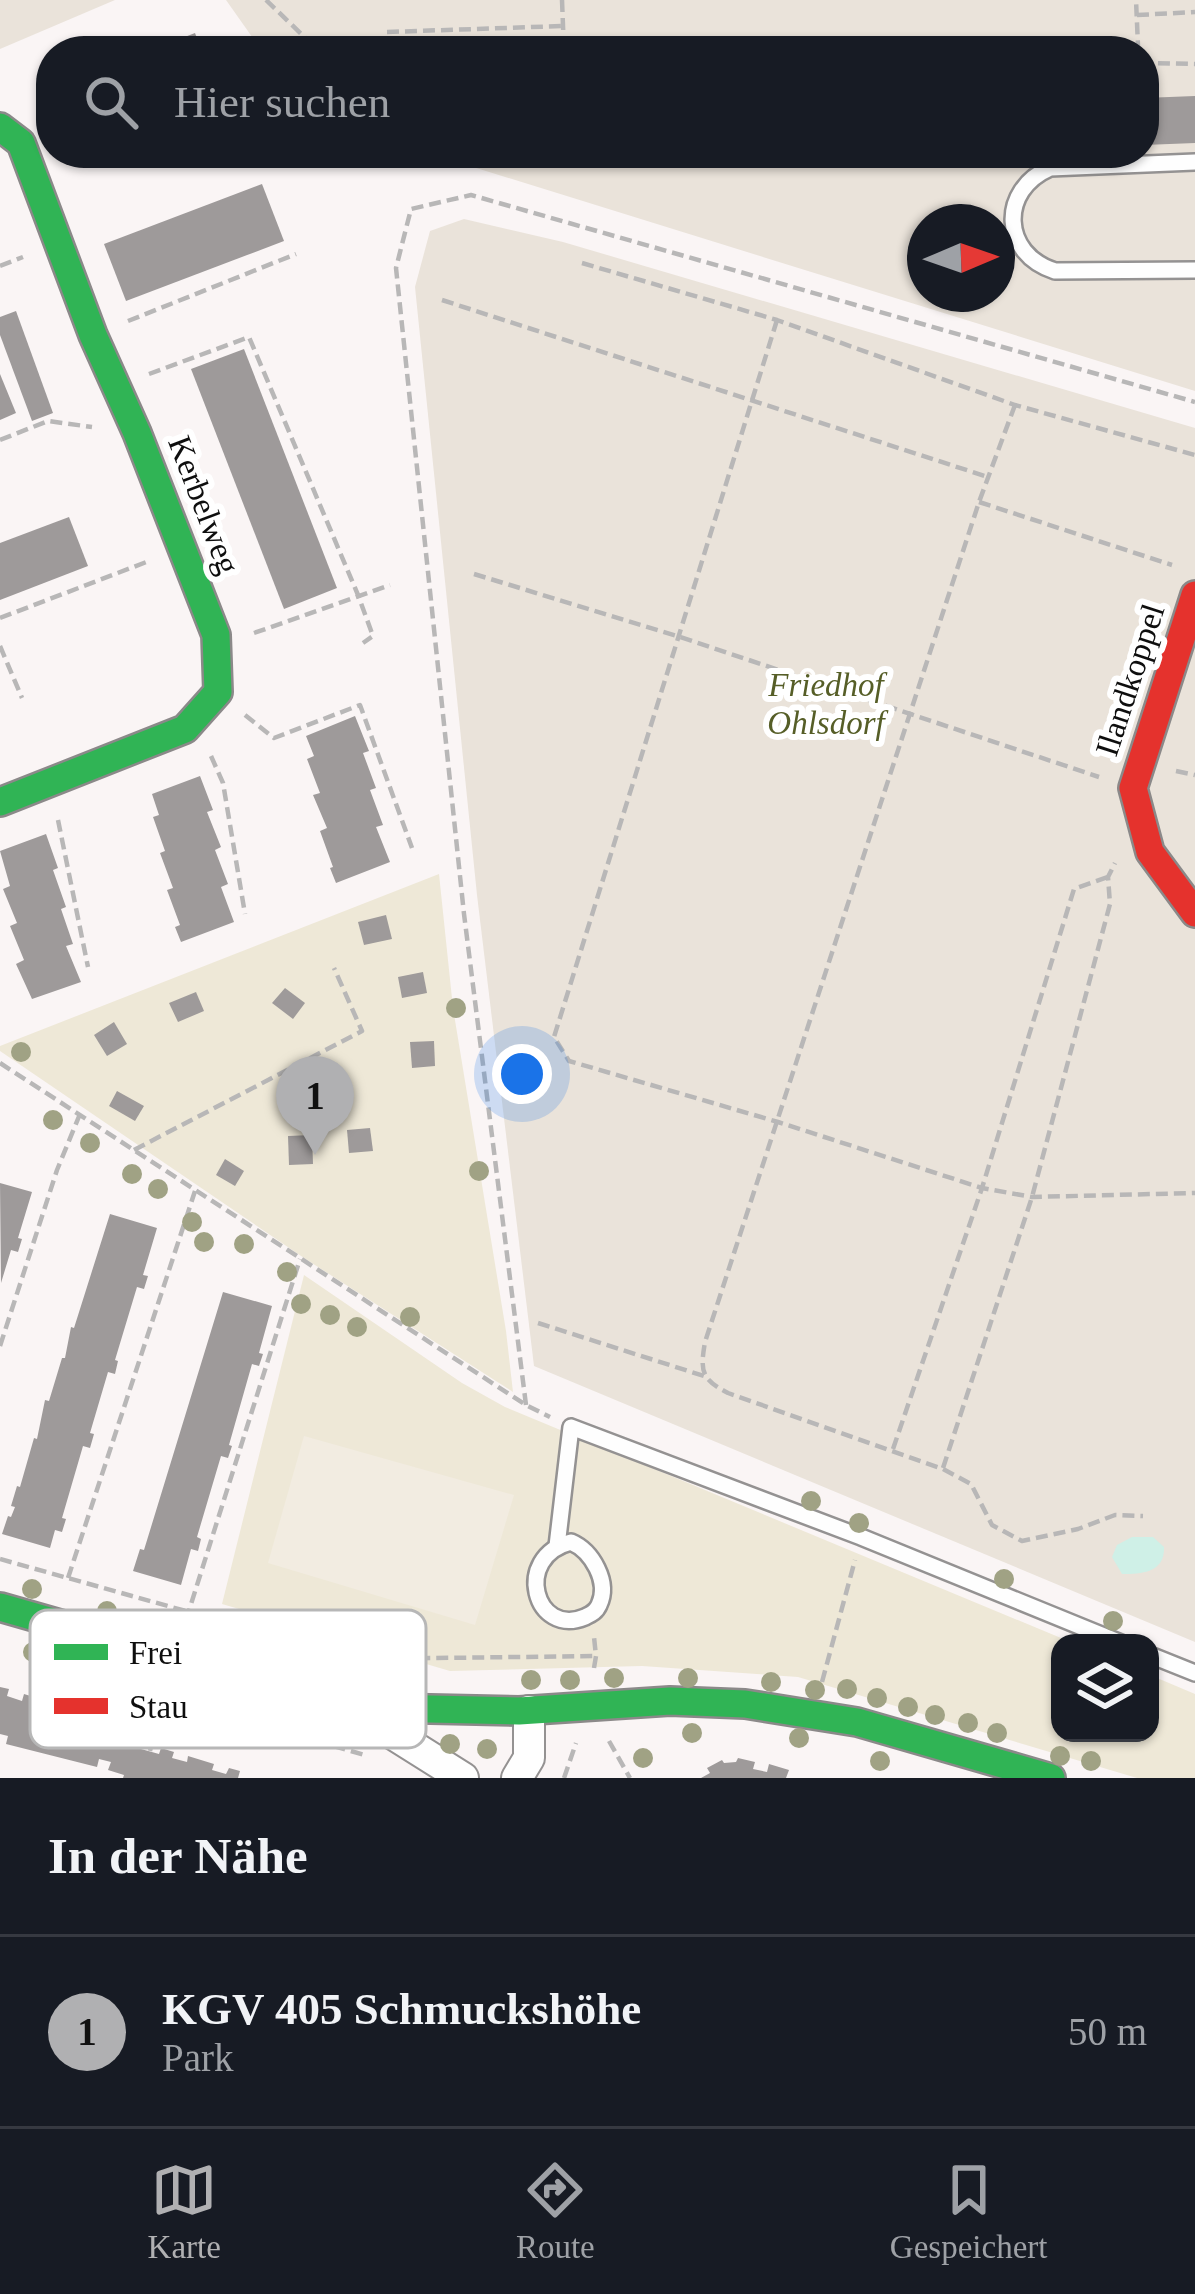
<!DOCTYPE html>
<html lang="de">
<meta charset="utf-8">
<style>
body{margin:0;font-family:"Times New Roman",serif;background:#20242c;color:#f1f3f6}
.controls{position:absolute;right:36px;bottom:36px;display:grid;overflow:hidden;border-radius:24px;box-shadow:0 3px 9px #0004}
.controls button{width:108px;height:108px;display:grid;place-items:center;padding:0;border:0;border-bottom:3px solid #363941;background:#171b24;color:#f1f3f6;font:60px sans-serif}
.compass{position:absolute;left:907px;top:204px;width:108px;height:108px;border-radius:50%;background:#171b24;box-shadow:0 3px 9px #0004;rotate:88deg}
.you{position:absolute;left:522px;top:1074px;width:42px;height:42px;margin:-30px;border:9px solid #fff;border-radius:50%;background:#1a73e8;box-shadow:0 0 0 18px #1a73e833}
.badge{display:grid;place-items:center;width:78px;height:78px;border-radius:50%;background:#b0b0b2;color:#111;font-size:39px;font-weight:700}
.pin{position:absolute;translate:-50% -99px;filter:drop-shadow(0 3px 6px #0008)}
.pin::after{content:'';position:absolute;top:63px;width:42px;height:36px;background:inherit;clip-path:polygon(0 0,100% 0,50% 100%)}
.list{margin:0;padding:0;list-style:none}
h2{display:flex;justify-content:space-between;align-items:center;height:156px;margin:0;padding:0 48px;font-size:51px}
h2 small{font-size:39px;font-weight:400;color:#9ea1a6}
.list li{display:grid;grid-template-columns:78px 1fr auto;gap:36px;align-items:center;box-sizing:border-box;height:192px;padding:0 48px;border-top:3px solid #363941}
.list b{display:block;font-size:45px;white-space:nowrap}
.list p{margin:0;font-size:39px;white-space:nowrap;color:#9ea1a6}
.list em{font-size:39px;font-style:normal;color:#9ea1a6}
.icon{flex:none;width:66px;height:66px;fill:none;stroke:currentColor;stroke-width:2;stroke-linecap:round;stroke-linejoin:round}
.map{position:relative;flex:none;width:1195px;height:1778px;overflow:hidden}
.search{position:absolute;background:#171b24;box-shadow:0 3px 9px #0004;left:36px;right:36px;top:36px;height:132px;display:flex;align-items:center;gap:30px;box-sizing:border-box;padding:0 42px;border-radius:48px;color:#9ea1a6;font-size:45px}
.sheet{height:348px;background:#171b24}
nav{display:flex;justify-content:space-around;align-items:center;box-sizing:border-box;height:168px;border-top:3px solid #363941;background:#171b24;font-size:33px;color:#9ea1a6}
nav a{display:grid;justify-items:center;gap:6px}
nav .on{color:#b0b0b2}
.map>svg:first-child{display:block}
.green{fill:#eee8d7}
.cemetery{fill:#eae3da;fill-rule:evenodd}
.pitch{fill:#f2ece1}
.water{fill:#cff0e7}
.building{fill:#9e9a9a}
.lines{fill:none;stroke-linecap:round;stroke-linejoin:round}
.lane-casing{stroke:#949292;stroke-width:20}
.street-casing{stroke:#949292;stroke-width:34}
.fast-casing{stroke:#8b8989;stroke-width:32}
.jam-casing{stroke:#8b8989;stroke-width:32}
.path{stroke:#b8b7b7;stroke-width:4.5;stroke-dasharray:12 6;stroke-linecap:butt}
.lane{stroke:#fefefe;stroke-width:15}
.street{stroke:#fefefe;stroke-width:30}
.fast{stroke:#30b455;stroke-width:27}
.jam{stroke:#e5322d;stroke-width:27}
.tree{fill:#a0a284}
.labels{text-anchor:middle;dominant-baseline:central;stroke-width:12;stroke-linejoin:round;paint-order:stroke}
.street-label{font-size:33px;fill:#0e0e0e;stroke:#fff}
.park-label{font-size:33px;font-style:italic;fill:#565e27;stroke:#fff}
.key{fill:#fff;stroke:#b7b7b7;stroke-width:3}
.key-label{font-size:33px;fill:#0e0e0e}
</style>
<div class="map">
<svg width="1195" height="1778" viewBox="0 0 1195 1778">
<rect width="100%" height="100%" fill="#faf5f5"/>
<g class="green">
<polygon points="439,874 453,1008 506,1331 513,1392 304,1258 0,1051 0,1046"/>
<polygon points="304,1275 462,1383 505,1407 1073,1643 1060,1643 1060,1733 1150,1733 1150,1675 1195,1694 1195,1778 1137,1778 798,1677 642,1666 450,1671 222,1604"/>
</g>
<g class="cemetery">
<polygon points="0,0 115,0 0,49"/>
<path d="M226 0H1195V391L428 153H1144V51H262ZM925 222H997V294H925Z"/>
<polygon points="464,219 563,242 1195,428 1195,1642 534,1366 477,895 415,287 430,231"/>
</g>
<polygon class="pitch" points="304,1436 514,1495 475,1625 268,1563"/>
<path class="water" d="M1132 1537H1153L1164 1547C1165 1573 1141 1574 1122 1574L1112 1557 1117 1545Z"/>
<g class="building">
<polygon points="195,33 202,51 149,51"/>
<polygon points="1195,96 1195,143 1144,145 1144,98"/>
<polygon points="262,184 284,241 126,301 104,244"/>
<polygon points="16,311 53,413 32,421 0,335 0,317"/>
<polygon points="244,349 337,588 284,609 191,369"/>
<polygon points="0,374 16,413 0,420"/>
<polygon points="69,517 88,566 0,600 0,543"/>
<polygon points="355,716 369,751 363,753 376,788 370,790 383,825 376,827 390,862 336,883 330,868 333,867 320,831 327,828 313,795 320,793 307,759 314,756 306,736"/>
<polygon points="200,776 213,810 207,812 221,847 215,850 228,884 221,887 234,922 181,942 175,927 180,925 167,890 173,888 160,853 165,851 153,817 159,815 152,794"/>
<polygon points="46,834 58,868 53,870 66,907 61,909 73,944 66,946 81,982 32,999 16,964 24,960 10,926 17,923 3,889 10,886 0,851"/>
<polygon points="386,915 392,939 364,945 358,922"/>
<polygon points="423,972 427,993 402,998 398,977"/>
<polygon points="285,988 305,1003 293,1019 272,1003"/>
<polygon points="196,992 204,1011 178,1022 169,1003"/>
<polygon points="114,1022 127,1044 107,1056 94,1035"/>
<polygon points="434,1041 435,1066 412,1068 410,1042"/>
<polygon points="117,1091 144,1106 135,1121 109,1106"/>
<polygon points="370,1128 373,1151 349,1153 347,1130"/>
<polygon points="312,1135 313,1164 289,1165 288,1136"/>
<polygon points="225,1159 244,1171 235,1186 216,1175"/>
<polygon points="0,1183 32,1192 18,1238 22,1239 18,1252 11,1250 1,1283"/>
<polygon points="110,1214 157,1228 143,1275 148,1276 144,1289 137,1287 115,1360 118,1361 115,1374 108,1372 90,1433 94,1434 90,1448 83,1446 62,1518 66,1519 62,1532 55,1530 50,1548 2,1534 8,1516 11,1517 15,1507 11,1506 17,1486 20,1487 34,1438 37,1439 45,1400 49,1401 62,1358 65,1358 71,1327 74,1328"/>
<polygon points="223,1292 272,1306 259,1353 263,1354 259,1366 252,1364 229,1445 232,1446 228,1458 221,1456 197,1537 201,1539 198,1551 191,1549 181,1585 133,1571 140,1549 144,1550"/>
<polygon points="0,1687 9,1689 7,1696 22,1701 24,1694 37,1698 35,1705 43,1707 45,1700 63,1705 64,1702 75,1705 73,1712 81,1714 83,1707 112,1716 110,1723 124,1727 126,1720 139,1724 135,1740 143,1743 141,1749 159,1754 161,1748 174,1752 172,1758 187,1762 188,1756 214,1764 212,1770 226,1774 229,1768 240,1771 238,1778 123,1778 124,1775 108,1770 111,1762 99,1759 97,1767 6,1744 8,1736 0,1734"/>
<polygon points="738,1758 755,1762 753,1769 767,1772 769,1764 789,1770 786,1778 701,1778 710,1773 707,1768 722,1760 724,1763 736,1762"/>
</g>
<g class="lines">
<defs>
<g id="lane">
<path d="M1195 162 1050 168C999 190 1001 254 1055 271L1195 270"/>
<path d="M571 1542C592 1551 610 1582 599 1605 596 1612 591 1614 585 1617 535 1638 512 1557 571 1542Z"/>
<polyline points="557,1546 571,1427 861,1537 1121,1643"/>
<polyline points="1150,1655 1195,1673"/>
</g>
<g id="street">
<polyline points="355,1710 463,1778"/>
<polyline points="517,1778 529,1758 529,1711"/>
</g>
<g id="fast">
<polyline points="0,127 21,143 93,335 137,433 216,635 218,692 185,729 0,802"/>
<polyline points="0,1607 175,1657 277,1690 327,1701 385,1708 519,1711 670,1701 745,1704 857,1722 1051,1778"/>
</g>
<polyline id="jam" points="1195,595 1133,788 1150,852 1195,913"/>
</defs>
<use href="#lane" class="lane-casing"/>
<use href="#street" class="street-casing"/>
<use href="#fast" class="fast-casing"/>
<use href="#jam" class="jam-casing"/>
<g class="path">
<polyline points="266,0 319,51"/>
<polyline points="562,0 564,51"/>
<polyline points="1137,15 1195,12"/>
<polyline points="387,32 563,26"/>
<polyline points="1134,51 1138,46 1136,0"/>
<polyline points="1144,56 1148,63 1195,64"/>
<polyline points="745,153 896,153"/>
<polyline points="69,160 87,153"/>
<polyline points="582,263 777,320 1015,405 1195,455"/>
<polyline points="0,266 23,257"/>
<polyline points="442,300 988,477"/>
<polyline points="777,320 554,1037 569,1061 778,1122 982,1188 1032,1197 1195,1193"/>
<polyline points="128,321 296,254"/>
<polyline points="149,374 249,337 358,595 373,636 363,643"/>
<path d="M1015 405 979 502 705 1342C700 1371 701 1379 728 1393L943 1469 971 1484 992 1525 1022 1541 1078 1529 1115 1515 1143 1516"/>
<polyline points="0,440 48,421 92,427"/>
<polyline points="979,502 1172,565"/>
<polyline points="474,574 677,636 1099,777"/>
<polyline points="0,618 149,561"/>
<polyline points="254,633 390,585"/>
<polyline points="0,646 22,698"/>
<polyline points="245,715 274,738 360,705 412,848"/>
<polyline points="211,756 223,783 245,914"/>
<polyline points="1176,771 1195,775"/>
<polyline points="58,820 88,967"/>
<polyline points="0,1063 526,1405 550,1417"/>
<polyline points="134,1150 362,1031 334,968"/>
<polyline points="538,1323 704,1376"/>
<polyline points="0,1346 57,1170 80,1114"/>
<polyline points="526,1405 464,914 396,268 411,209 471,195 1195,402"/>
<polyline points="893,1449 982,1188 1074,889 1108,877"/>
<polyline points="943,1468 1032,1197 1110,904 1108,877 1115,863"/>
<polyline points="0,1559 357,1659 596,1656"/>
<polyline points="68,1578 195,1191"/>
<polyline points="186,1620 300,1259"/>
<polyline points="594,1668 596,1656 594,1637"/>
<polyline points="822,1682 855,1560"/>
<polyline points="132,1686 178,1700"/>
<polyline points="299,1736 368,1756"/>
<polyline points="609,1741 630,1778"/>
<polyline points="150,1751 163,1694"/>
<polyline points="564,1778 576,1743"/>
</g>
<use href="#lane" class="lane"/>
<use href="#street" class="street"/>
<use href="#fast" class="fast"/>
<use href="#jam" class="jam"/>
</g>
<g class="tree">
<circle cx="456" cy="1008" r="10"/>
<circle cx="21" cy="1052" r="10"/>
<circle cx="53" cy="1120" r="10"/>
<circle cx="90" cy="1143" r="10"/>
<circle cx="479" cy="1171" r="10"/>
<circle cx="132" cy="1174" r="10"/>
<circle cx="158" cy="1189" r="10"/>
<circle cx="192" cy="1222" r="10"/>
<circle cx="204" cy="1242" r="10"/>
<circle cx="244" cy="1244" r="10"/>
<circle cx="287" cy="1272" r="10"/>
<circle cx="301" cy="1304" r="10"/>
<circle cx="330" cy="1315" r="10"/>
<circle cx="410" cy="1317" r="10"/>
<circle cx="357" cy="1327" r="10"/>
<circle cx="811" cy="1501" r="10"/>
<circle cx="859" cy="1523" r="10"/>
<circle cx="1004" cy="1579" r="10"/>
<circle cx="32" cy="1589" r="10"/>
<circle cx="107" cy="1611" r="10"/>
<circle cx="1113" cy="1621" r="10"/>
<circle cx="33" cy="1652" r="10"/>
<circle cx="614" cy="1678" r="10"/>
<circle cx="688" cy="1678" r="10"/>
<circle cx="531" cy="1680" r="10"/>
<circle cx="570" cy="1680" r="10"/>
<circle cx="771" cy="1682" r="10"/>
<circle cx="847" cy="1689" r="10"/>
<circle cx="815" cy="1690" r="10"/>
<circle cx="877" cy="1698" r="10"/>
<circle cx="908" cy="1707" r="10"/>
<circle cx="935" cy="1715" r="10"/>
<circle cx="968" cy="1723" r="10"/>
<circle cx="692" cy="1733" r="10"/>
<circle cx="997" cy="1733" r="10"/>
<circle cx="799" cy="1738" r="10"/>
<circle cx="450" cy="1744" r="10"/>
<circle cx="487" cy="1749" r="10"/>
<circle cx="1060" cy="1756" r="10"/>
<circle cx="643" cy="1758" r="10"/>
<circle cx="880" cy="1761" r="10"/>
<circle cx="1091" cy="1761" r="10"/>
</g>
<g class="labels">
<g class="street-label">
<text transform="translate(204 505) rotate(69)">Kerbelweg</text>
<text transform="translate(1130 680) rotate(-72)">Ilandkoppel</text>
</g>
<g class="park-label">
<text x="826" y="685">Friedhof<tspan x="826" dy="38">Ohlsdorf</tspan></text>
</g>
</g>
<rect x="30" y="1610" width="396" height="138" rx="18" class="key"/>
<rect x="54" y="1644" width="54" height="16" fill="#30b455"/>
<rect x="54" y="1698" width="54" height="16" fill="#e5322d"/>
<g class="key-label">
<text x="129" y="1664">Frei</text>
<text x="129" y="1718">Stau</text>
</g>
</svg>
<div class="controls">
<button><svg class="icon" aria-label="layers" viewBox="0 0 24 24"><path d="M12 4l9 5-9 5-9-5zM3 14l9 5 9-5"/></svg></button>
</div>
<svg class="compass" viewBox="-18 -18 36 36"><path d="M0-13l5 13h-10z" fill="#e53935"/><path d="M0 13l5-13h-10z" fill="#9ea1a6"/></svg>
<div class="you"></div>
<div class="pin badge" style="left:315px;top:1155px">1</div>
<div class="search"><svg class="icon" aria-label="search" viewBox="0 0 24 24"><circle cx="10" cy="10" r="6"/><path d="M15 15l6 6"/></svg>Hier suchen</div>
</div>
<section class="sheet">
<h2>In der Nähe<small></small></h2>
<ul class="list">
<li><span class="badge">1</span><div><b>KGV 405 Schmuckshöhe</b><p>Park</p></div><em>50 m</em></li>
</ul>
</section>
<nav>
<a class="on"><svg class="icon" aria-label="map" viewBox="0 0 24 24"><path d="M3 6l6-2 6 2 6-2v14l-6 2-6-2-6 2zM9 4v14M15 6v14"/></svg>Karte</a>
<a><svg class="icon" aria-label="directions" viewBox="0 0 24 24"><path d="M12 3l9 9-9 9-9-9zM9 14v-3h6M13 9l2 2-2 2"/></svg>Route</a>
<a><svg class="icon" aria-label="saved" viewBox="0 0 24 24"><path d="M7 4h10v16l-5-4-5 4z"/></svg>Gespeichert</a>
</nav>
